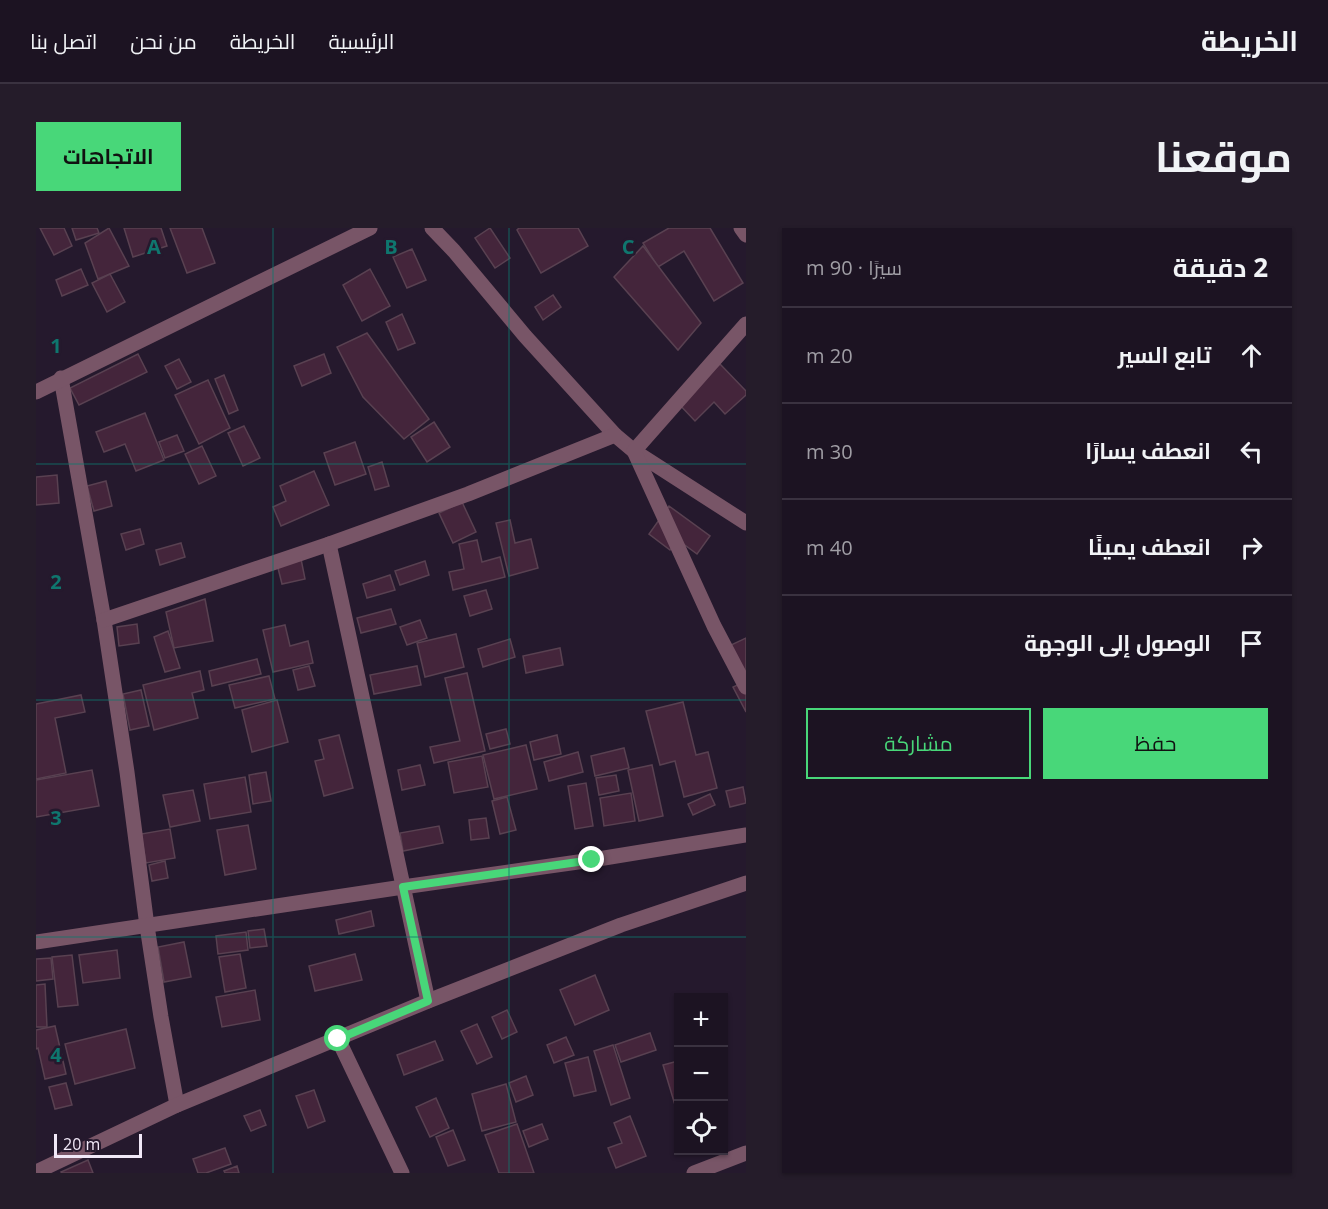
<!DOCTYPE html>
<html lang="ar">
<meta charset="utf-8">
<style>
body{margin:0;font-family:"Open Sans",Cairo,sans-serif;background:#251c2a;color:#f1f3f6;direction:rtl}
.controls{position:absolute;right:18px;bottom:18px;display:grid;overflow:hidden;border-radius:0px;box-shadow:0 2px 4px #0004}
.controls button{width:54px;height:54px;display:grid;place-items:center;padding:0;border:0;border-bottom:2px solid #3a3240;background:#1c1322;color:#f1f3f6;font:30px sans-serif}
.scale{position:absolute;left:18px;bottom:15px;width:88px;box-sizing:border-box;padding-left:6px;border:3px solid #f1e8f7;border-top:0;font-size:16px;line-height:21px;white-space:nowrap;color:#f1e8f7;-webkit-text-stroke:4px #25192d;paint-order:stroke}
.stop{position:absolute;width:18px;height:18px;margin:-14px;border:4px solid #48d779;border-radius:50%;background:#fff}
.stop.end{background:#48d779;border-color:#fff;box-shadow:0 2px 6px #0008}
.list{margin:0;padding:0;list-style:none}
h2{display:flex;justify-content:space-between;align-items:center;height:78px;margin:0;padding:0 24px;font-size:26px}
h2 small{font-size:20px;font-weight:400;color:#a09ea5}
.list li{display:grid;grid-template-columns:39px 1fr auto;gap:18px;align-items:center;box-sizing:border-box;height:96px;padding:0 24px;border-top:2px solid #3a3240}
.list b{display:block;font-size:22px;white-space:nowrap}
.list em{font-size:20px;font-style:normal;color:#a09ea5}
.actions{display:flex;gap:12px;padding:18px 24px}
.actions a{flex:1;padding:14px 0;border:2px solid #48d779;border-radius:0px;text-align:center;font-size:21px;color:#48d779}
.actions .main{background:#48d779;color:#111}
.icon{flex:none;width:33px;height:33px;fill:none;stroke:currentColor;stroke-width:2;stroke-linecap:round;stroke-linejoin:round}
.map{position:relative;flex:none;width:710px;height:945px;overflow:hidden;direction:ltr;border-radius:0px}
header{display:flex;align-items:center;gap:36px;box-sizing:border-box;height:84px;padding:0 30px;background:#1c1322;border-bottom:2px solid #3a3240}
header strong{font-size:28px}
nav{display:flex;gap:33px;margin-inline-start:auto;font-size:21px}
.intro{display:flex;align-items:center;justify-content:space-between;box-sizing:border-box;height:144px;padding:0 36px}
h1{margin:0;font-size:42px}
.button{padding:15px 27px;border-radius:0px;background:#48d779;color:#111;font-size:21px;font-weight:700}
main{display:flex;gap:36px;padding:0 36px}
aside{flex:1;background:#1c1322;border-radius:0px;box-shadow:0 2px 4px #0004}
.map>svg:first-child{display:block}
.building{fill:#44253b;stroke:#594151;stroke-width:1.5}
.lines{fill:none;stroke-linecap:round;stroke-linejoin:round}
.street{stroke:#785567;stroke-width:15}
.route{stroke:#48d779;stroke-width:8}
.grid{fill:none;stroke:#0f766e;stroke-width:1.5;stroke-opacity:0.55}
.grid-label{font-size:20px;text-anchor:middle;font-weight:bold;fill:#0f766e;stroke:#25192d;stroke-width:5;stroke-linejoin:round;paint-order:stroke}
</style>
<header>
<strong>الخريطة</strong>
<nav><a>الرئيسية</a><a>الخريطة</a><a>من نحن</a><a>اتصل بنا</a></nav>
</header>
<div class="intro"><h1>موقعنا</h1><a class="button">الاتجاهات</a></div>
<main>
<aside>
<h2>2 دقيقة<small>سيرًا · 90 m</small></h2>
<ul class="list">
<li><svg class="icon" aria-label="ahead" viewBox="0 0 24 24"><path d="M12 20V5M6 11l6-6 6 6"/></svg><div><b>تابع السير</b></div><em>20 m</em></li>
<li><svg class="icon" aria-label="left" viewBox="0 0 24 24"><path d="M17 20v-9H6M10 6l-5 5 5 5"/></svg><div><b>انعطف يسارًا</b></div><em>30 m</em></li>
<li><svg class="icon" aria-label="right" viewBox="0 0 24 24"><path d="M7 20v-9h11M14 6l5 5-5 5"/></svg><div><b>انعطف يمينًا</b></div><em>40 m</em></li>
<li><svg class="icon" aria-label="arrive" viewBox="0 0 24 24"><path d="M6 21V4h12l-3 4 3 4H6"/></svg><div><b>الوصول إلى الوجهة</b></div></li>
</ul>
<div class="actions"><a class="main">حفظ</a><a>مشاركة</a></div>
</aside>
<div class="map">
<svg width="710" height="945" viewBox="0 0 710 945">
<rect width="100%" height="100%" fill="#25192d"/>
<g class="building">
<polygon points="4,0 28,0 36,18 18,27"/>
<polygon points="36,0 61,0 63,5 40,12"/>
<polygon points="73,0 93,38 62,51 49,15"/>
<polygon points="88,0 125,0 131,18 97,29"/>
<polygon points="134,0 166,0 179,35 151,45"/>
<polygon points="454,0 474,30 459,40 439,10"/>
<polygon points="483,0 542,0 552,18 505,45 481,2"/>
<polygon points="633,0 674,0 707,55 678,73 648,23 622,39 607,15"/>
<polygon points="607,18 665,95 642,122 578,49"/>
<polygon points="376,21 390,52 371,60 357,29"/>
<polygon points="45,41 52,57 26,68 20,52"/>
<polygon points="334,41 354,78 326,93 307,57"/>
<polygon points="74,46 89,74 71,84 56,55"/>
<polygon points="517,67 525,79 507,92 499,79"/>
<polygon points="366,86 379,115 362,122 350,94"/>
<polygon points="331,105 393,191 368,211 327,169 301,119"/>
<polygon points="102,126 111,144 43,177 34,160"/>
<polygon points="288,126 295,145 266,158 258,138"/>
<polygon points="143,131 155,154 141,161 129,138"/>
<polygon points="684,136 710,163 710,167 689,186 678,174 659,193 642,175"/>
<polygon points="188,147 202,182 193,186 179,151"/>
<polygon points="172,152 194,200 163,216 139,167"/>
<polygon points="109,185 128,232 100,243 89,216 68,224 60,204"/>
<polygon points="398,194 414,219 391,234 375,209"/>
<polygon points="208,198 224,230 207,238 192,205"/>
<polygon points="141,207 148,223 129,230 123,214"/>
<polygon points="319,214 330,246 299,257 288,225"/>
<polygon points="166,218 180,248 163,256 149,226"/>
<polygon points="346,234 353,258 339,262 332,239"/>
<polygon points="278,243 293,277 245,298 237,279 250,273 244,258"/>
<polygon points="21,247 23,275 0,277 0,249"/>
<polygon points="70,253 76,278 58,283 51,258"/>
<polygon points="426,274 440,304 417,315 403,285"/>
<polygon points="633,278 674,308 661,326 642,312 634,322 613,306"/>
<polygon points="474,292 479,315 495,311 502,340 473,348 460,295"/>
<polygon points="104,301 108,316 90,322 85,306"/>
<polygon points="441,312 446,334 464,329 469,349 417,362 413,344 428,341 423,316"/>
<polygon points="145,315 149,329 124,337 120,322"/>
<polygon points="265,331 269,351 246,356 241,336"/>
<polygon points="389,333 393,347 364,357 359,343"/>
<polygon points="354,347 359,362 331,370 327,356"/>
<polygon points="450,362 456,381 434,388 428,368"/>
<polygon points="169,371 177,413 138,420 130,384"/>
<polygon points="355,381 360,396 325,405 321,390"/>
<polygon points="384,392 391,410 371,417 364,399"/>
<polygon points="101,396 103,415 83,418 81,399"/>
<polygon points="249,397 254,418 272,413 277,435 237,444 227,402"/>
<polygon points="132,403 144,440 129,444 118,409"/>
<polygon points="420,406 428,439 389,449 381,415"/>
<polygon points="710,410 710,446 695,417"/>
<polygon points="474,411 479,429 447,439 442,421"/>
<polygon points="524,420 527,437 490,445 487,428"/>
<polygon points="221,431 225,446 176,458 173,443"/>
<polygon points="273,438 279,458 262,462 257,442"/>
<polygon points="381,438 385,457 338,466 334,447"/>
<polygon points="164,443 168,462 156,465 162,490 118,502 107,457"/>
<polygon points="431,445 449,523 398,535 394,519 424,513 409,450"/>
<polygon points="233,448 239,471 199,480 193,457"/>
<polygon points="710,453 710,484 697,459"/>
<polygon points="105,462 113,498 94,502 87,466"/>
<polygon points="45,467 49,484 19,490 30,545 0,551 0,476"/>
<polygon points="241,472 252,514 216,524 206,482"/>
<polygon points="647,474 660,527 672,524 681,560 648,569 639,533 624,537 610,483"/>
<polygon points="470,501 474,516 454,521 450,506"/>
<polygon points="303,507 317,560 288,568 279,533 288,531 283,512"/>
<polygon points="521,507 525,526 498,532 494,514"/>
<polygon points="490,517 501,561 458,571 447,527"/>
<polygon points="588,520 593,540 559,548 555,528"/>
<polygon points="542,524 547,544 513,553 508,534"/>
<polygon points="446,528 452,559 418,565 412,534"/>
<polygon points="384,537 389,557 366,562 362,542"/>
<polygon points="616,537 627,588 603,593 592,542"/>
<polygon points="56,542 63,578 0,589 0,552"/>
<polygon points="230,544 235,573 217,576 213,547"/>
<polygon points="580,547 583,563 563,567 560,550"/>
<polygon points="209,549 215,584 174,591 168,556"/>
<polygon points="550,555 557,598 539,601 532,558"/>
<polygon points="707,559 710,575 694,579 690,563"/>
<polygon points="157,562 164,593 134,599 127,567"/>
<polygon points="595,565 599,593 568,598 564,570"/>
<polygon points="674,566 679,577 657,587 652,576"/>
<polygon points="471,569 480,602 464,606 456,573"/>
<polygon points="450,590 453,610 435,612 433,592"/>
<polygon points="212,597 220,641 189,647 181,602"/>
<polygon points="403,598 407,615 367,623 364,605"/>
<polygon points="134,601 139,630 110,635 105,606"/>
<polygon points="129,633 132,650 116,653 113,637"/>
<polygon points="335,683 338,698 303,706 300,692"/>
<polygon points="228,701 231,718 214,720 212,703"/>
<polygon points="210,704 212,722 182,726 180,708"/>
<polygon points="148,714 155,749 128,754 122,719"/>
<polygon points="81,722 84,750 47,755 43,727"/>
<polygon points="204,726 210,760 189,764 183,729"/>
<polygon points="319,726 326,752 279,763 273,738"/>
<polygon points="36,727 42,777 22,779 16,729"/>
<polygon points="15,730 17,751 0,753 0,731"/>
<polygon points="559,747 573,782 539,797 524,762"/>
<polygon points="9,756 11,799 0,799 0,757"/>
<polygon points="219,762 224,792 186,799 180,769"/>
<polygon points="471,782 481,804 466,811 456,789"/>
<polygon points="441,796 456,829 441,836 425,803"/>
<polygon points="19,798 30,846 9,851 2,820 0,821 0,802"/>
<polygon points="90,801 99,840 39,856 29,816"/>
<polygon points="614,805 620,822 585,834 579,817"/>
<polygon points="530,809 538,827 518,835 511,817"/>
<polygon points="399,813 407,832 368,847 361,827"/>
<polygon points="577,817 594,870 575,877 558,823"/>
<polygon points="552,829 560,863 538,868 529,835"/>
<polygon points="642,833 642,876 639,877 627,837"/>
<polygon points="490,848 497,867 480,874 473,855"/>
<polygon points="30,855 36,877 19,881 13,859"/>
<polygon points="470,856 480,894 446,903 436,866"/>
<polygon points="278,862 289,893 272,900 260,868"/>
<polygon points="400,870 413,900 394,909 380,879"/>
<polygon points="224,882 230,897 215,903 208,888"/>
<polygon points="594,888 610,928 580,940 572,920 586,915 578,895"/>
<polygon points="481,896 498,945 463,945 449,907"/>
<polygon points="506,896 512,911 493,919 487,903"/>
<polygon points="417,902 429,932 412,938 400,909"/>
<polygon points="189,920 195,936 170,945 162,945 157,931"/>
<polygon points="52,932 57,945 26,945 25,944"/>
<polygon points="201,938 203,945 189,945 188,943"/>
</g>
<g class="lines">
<g class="street">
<polyline points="396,0 418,23 489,108 579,207 598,223 710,295"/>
<polyline points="705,0 710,7"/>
<polyline points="710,96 598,223 678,398 710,459"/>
<polyline points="25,150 68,392 91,544 111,698 125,789 141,877"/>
<polyline points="0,164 334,0"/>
<polyline points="293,316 392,773"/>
<polyline points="68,392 293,316 432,266 579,207"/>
<polyline points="0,714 367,659 556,632 710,607"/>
<polyline points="302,811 366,945"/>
<polyline points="0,944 141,877 392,773 585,697 710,655"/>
<polyline points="658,945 710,925"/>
</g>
</g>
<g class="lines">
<polyline class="route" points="302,811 392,773 367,659 556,632"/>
</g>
<path class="grid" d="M237 0V945M473 0V945M0 236H710M0 472H710M0 709H710"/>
<g class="grid-label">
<text x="118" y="26">A</text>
<text x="355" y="26">B</text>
<text x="592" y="26">C</text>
<text x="20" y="125">1</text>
<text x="20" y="361">2</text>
<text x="20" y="597">3</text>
<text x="20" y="834">4</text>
</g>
</svg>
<div class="controls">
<button>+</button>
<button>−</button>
<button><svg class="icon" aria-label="locate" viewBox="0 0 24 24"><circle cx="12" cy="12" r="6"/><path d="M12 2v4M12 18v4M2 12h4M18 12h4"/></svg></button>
</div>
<div class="scale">20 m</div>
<div class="stop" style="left:302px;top:811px"></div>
<div class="stop end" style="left:556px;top:632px"></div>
</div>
</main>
